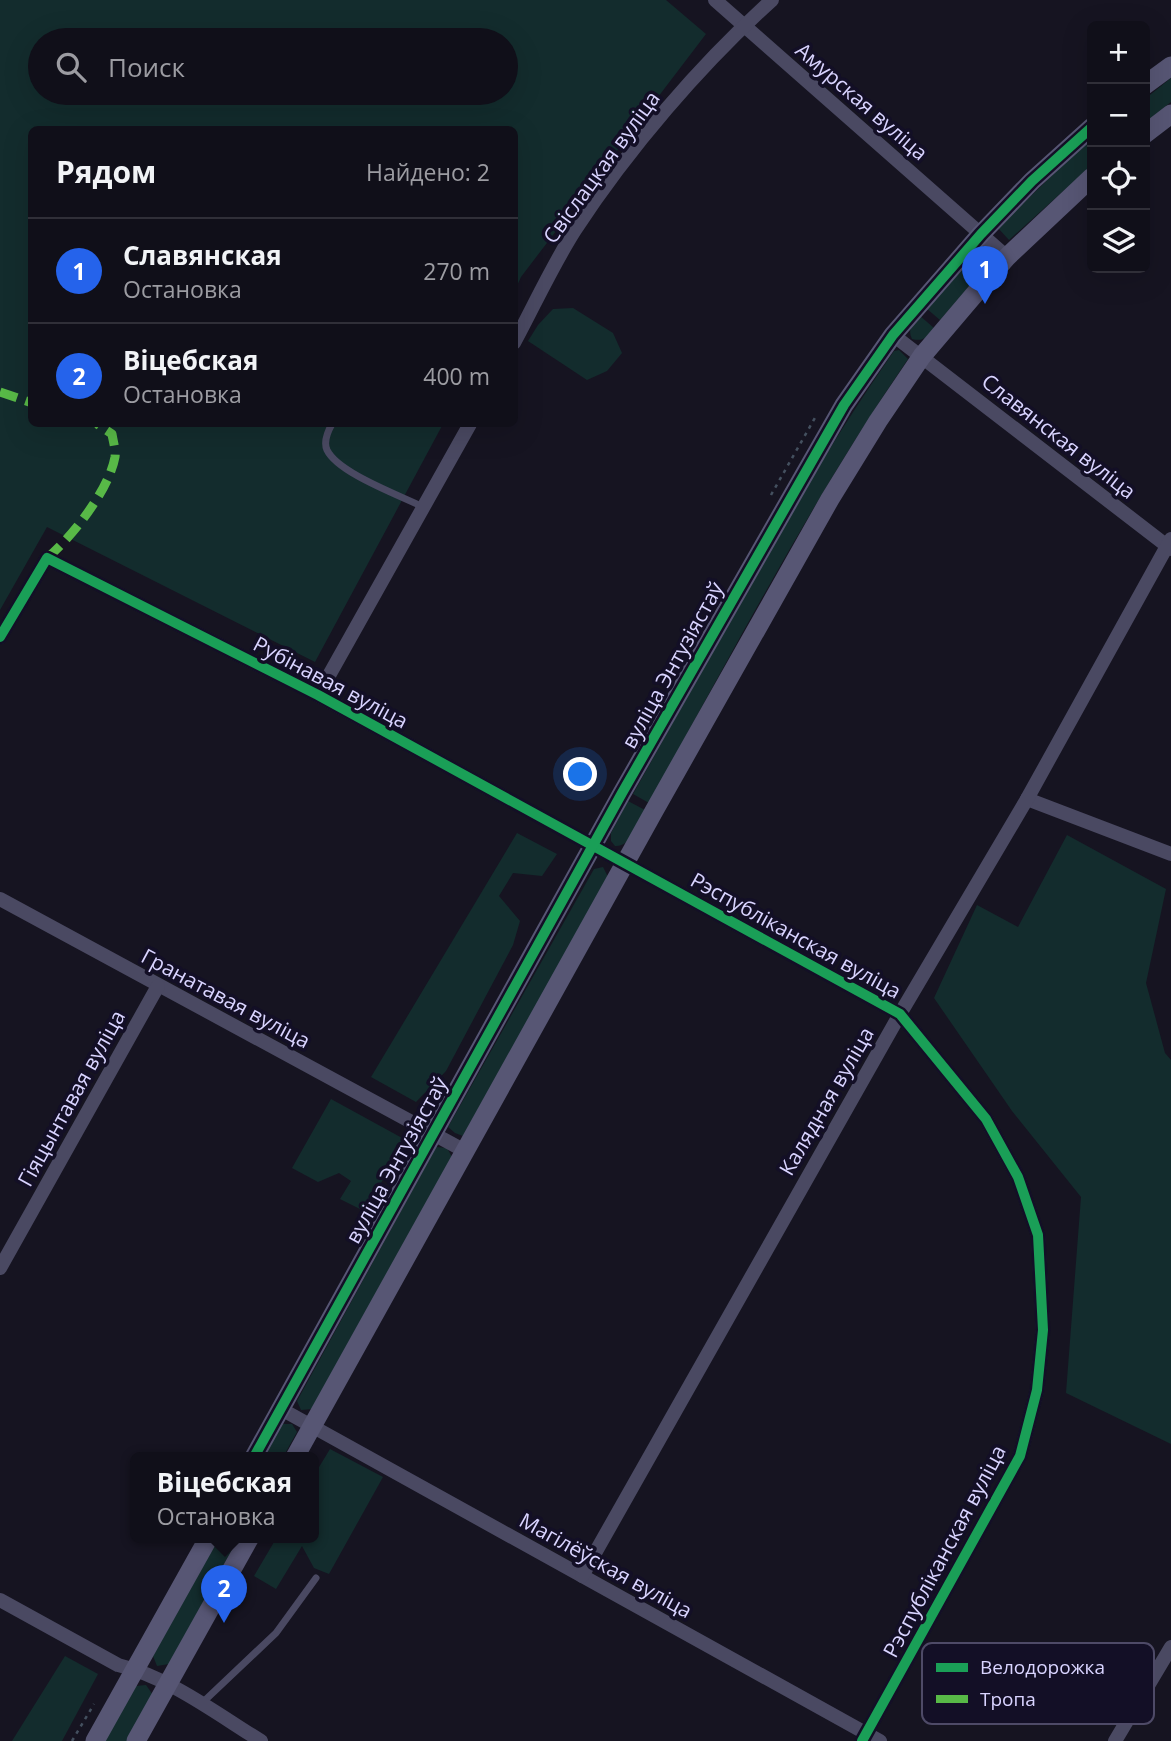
<!DOCTYPE html>
<html lang="ru">
<meta charset="utf-8">
<style>
body{margin:0;font-family:"Open Sans",sans-serif;background:#191822;color:#f1f3f6}
.controls{position:absolute;right:21px;top:21px;display:grid;overflow:hidden;border-radius:10px;box-shadow:0 7px 28px #0002}
.controls button{width:63px;height:63px;display:grid;place-items:center;padding:0;border:0;border-bottom:2px solid #302f38;background:#100f19;color:#f1f3f6;font:35px sans-serif}
.you{position:absolute;left:581px;top:775px;width:24px;height:24px;margin:-18px;border:5px solid #fff;border-radius:50%;background:#1a73e8;box-shadow:0 0 0 10px #1a73e833}
.badge{display:grid;place-items:center;width:46px;height:46px;border-radius:50%;background:#2563eb;color:#fff;font-size:23px;font-weight:700}
.pin{position:absolute;translate:-50% -58px;filter:drop-shadow(0 2px 4px #0008)}
.pin::after{content:'';position:absolute;top:37px;width:24px;height:21px;background:inherit;clip-path:polygon(0 0,100% 0,50% 100%)}
.popup{position:absolute;left:130px;top:1452px;width:189px;height:91px;box-sizing:border-box;display:grid;place-content:center;border-radius:10px;background:#100f19;filter:drop-shadow(0 2px 5px #0005);font-size:23px;white-space:nowrap;color:#9c9ca2}
.popup b{font-size:26px;color:#f1f3f6}
.popup::after{content:'';position:absolute;left:50%;top:100%;margin-left:-14px;border:14px solid transparent;border-top-color:#100f19}
.list{margin:0;padding:0;list-style:none}
h2{display:flex;justify-content:space-between;align-items:center;height:91px;margin:0;padding:0 28px;font-size:30px}
h2 small{font-size:23px;font-weight:400;color:#9c9ca2}
.list li{display:grid;grid-template-columns:46px 1fr auto;gap:21px;align-items:center;box-sizing:border-box;height:105px;padding:0 28px;border-top:2px solid #302f38}
.list b{display:block;font-size:26px;white-space:nowrap}
.list p{margin:0;font-size:23px;white-space:nowrap;color:#9c9ca2}
.list em{font-size:23px;font-style:normal;color:#9c9ca2}
.icon{flex:none;width:38px;height:38px;fill:none;stroke:currentColor;stroke-width:2;stroke-linecap:round;stroke-linejoin:round}
.map{position:relative;flex:none;width:1171px;height:1741px;overflow:hidden}
.search{position:absolute;background:#100f19;box-shadow:0 7px 28px #0002;left:28px;top:28px;width:490px;height:77px;display:flex;align-items:center;gap:18px;box-sizing:border-box;padding:0 24px;border-radius:38px;color:#9c9ca2;font-size:26px}
.panel{position:absolute;background:#100f19;box-shadow:0 7px 28px #0002;left:28px;top:126px;width:490px;height:301px;border-radius:10px}
.map>svg:first-child{display:block}
.green{fill:#132c2d;fill-rule:evenodd}
.lines{fill:none;stroke-linecap:round;stroke-linejoin:round}
.path{stroke:#44505f;stroke-width:2.5;stroke-dasharray:3.5 5;stroke-linecap:butt}
.lane{stroke:#4a4962;stroke-width:7}
.street{stroke:#4a4962;stroke-width:14}
.secondary{stroke:#575674;stroke-width:19}
.quiet{stroke:#58b947;stroke-width:9;stroke-dasharray:18 9;stroke-linecap:butt}
.cycleway-casing{stroke:#130f26;stroke-width:15}
.cycleway{stroke:#1a9f57;stroke-width:10}
.labels{text-anchor:middle;dominant-baseline:central;stroke-width:7;stroke-linejoin:round;paint-order:stroke}
.street-label{font-size:21px;fill:#d9d4ff;stroke:#130f26}
.key{fill:#130f26;stroke:#4e4a67;stroke-width:2}
.key-label{font-size:19px;fill:#d9d4ff}
</style>
<div class="map">
<svg width="1171" height="1741" viewBox="0 0 1171 1741">
<rect width="100%" height="100%" fill="#161421"/>
<g class="green">
<path d="M0 0H666L706 34 521 277 515 290 514 130H32V424H443L315 662 47 527 0 610ZM40 40H506V93H40Z"/>
<polygon points="1171,78 1171,102 1145,123 1145,99"/>
<polygon points="1092,139 1092,165 1009,240 998,228 1072,156"/>
<polygon points="984,245 993,253 991,261 940,320 926,308 976,251"/>
<polygon points="573,308 613,333 622,353 607,371 587,380 528,341 538,325 553,309"/>
<path d="M919 315 934 328C927 337 924 342 912 339 907 329 913 324 919 315Z"/>
<path d="M899 350 908 359C811 501 732 653 649 803L633 794C717 645 796 492 894 351Z"/>
<path d="M628 801 645 810C638 823 632 847 615 846L611 841V833Z"/>
<polygon points="517,833 557,854 542,876 513,873 499,896 520,921 513,945 446,1071 416,1102 371,1077"/>
<polygon points="1067,835 1166,889 1146,983 1165,1053 1171,1060 1171,1444 1066,1393 1081,1197 1012,1111 934,998 977,905 1018,927"/>
<polygon points="603,867 608,877 463,1136 455,1133 448,1127 594,869"/>
<polygon points="331,1099 404,1139 366,1212 340,1199 351,1181 339,1173 318,1182 292,1168"/>
<polygon points="436,1147 447,1148 452,1157 312,1409 301,1410 297,1401"/>
<polygon points="282,1424 292,1424 297,1432 283,1457 264,1457"/>
<polygon points="330,1449 383,1477 329,1574 314,1568 302,1546 276,1589 254,1576 277,1537 313,1537 313,1477"/>
<polygon points="219,1537 239,1537 169,1664 157,1666 153,1656"/>
<polygon points="65,1656 98,1674 62,1741 12,1741"/>
<polygon points="146,1685 153,1695 127,1741 105,1741 136,1686"/>
</g>
<g class="lines">
<g class="path">
<polyline points="771,495 816,416"/>
<polyline points="72,1741 94,1704"/>
</g>
<g class="lane">
<path d="M332 424C328 431 323 441 327 450 338 473 399 495 423 507"/>
<polyline points="201,1704 276,1633 316,1578"/>
</g>
<g class="street">
<polyline points="715,0 1007,257"/>
<polyline points="893,335 1171,549"/>
<path d="M514 343C534 306 552 266 575 230 628 149 700 65 772 0"/>
<polyline points="0,637 47,558 318,695 900,1014 986,1119 1018,1177 1038,1235 1043,1330 1037,1390 1020,1456 862,1741"/>
<polyline points="318,695 470,424"/>
<polyline points="1027,799 1171,854"/>
<polyline points="0,899 465,1151"/>
<polyline points="0,1268 158,986"/>
<polyline points="281,1409 880,1741"/>
<polyline points="582,1576 900,1014 1027,799 1171,539"/>
<path d="M0 1600 118 1665C169 1677 217 1714 261 1741"/>
<polyline points="1115,1741 1171,1647"/>
</g>
<g class="secondary">
<polyline points="1145,85 1171,66"/>
<polyline points="1145,134 1171,114"/>
<polyline points="254,1457 622,793 844,405 893,335 981,234 1032,181 1092,127"/>
<polyline points="295,1457 654,811 830,499 878,421 922,356 973,296 1007,257 1092,177"/>
<polyline points="95,1741 209,1537"/>
<polyline points="136,1741 250,1537"/>
</g>
<g class="quiet">
<polyline points="0,392 32,403"/>
<path d="M47 558C72 537 109 490 115 457 116 450 113 441 112 434L97 424"/>
</g>
<defs>
<g id="cycleway">
<polyline points="0,637 47,558 318,695 900,1014 986,1119 1018,1177 1038,1235 1043,1330 1037,1390 1020,1456 862,1741"/>
<polyline points="254,1457 622,793 844,405 893,335 981,234 1032,181 1092,127"/>
</g>
</defs>
<use href="#cycleway" class="cycleway-casing"/>
<use href="#cycleway" class="cycleway"/>
</g>
<g class="labels">
<g class="street-label">
<text transform="translate(862 101) rotate(41)">Амурская вуліца</text>
<text transform="translate(601 167) rotate(-54)">Свіслацкая вуліца</text>
<text transform="translate(1059 436) rotate(38)">Славянская вуліца</text>
<text transform="translate(672 665) rotate(-61)">вуліца Энтузіястаў</text>
<text transform="translate(331 682) rotate(28)">Рубінавая вуліца</text>
<text transform="translate(796 935) rotate(29)">Рэспубліканская вуліца</text>
<text transform="translate(226 998) rotate(28)">Гранатавая вуліца</text>
<text transform="translate(71 1098) rotate(-61)">Гіяцынтавая вуліца</text>
<text transform="translate(826 1101) rotate(-60)">Калядная вуліца</text>
<text transform="translate(396 1160) rotate(-61)">вуліца Энтузіястаў</text>
<text transform="translate(944 1551) rotate(-62)">Рэспубліканская вуліца</text>
<text transform="translate(606 1565) rotate(29)">Магілёўская вуліца</text>
</g>
</g>
<rect x="922" y="1643" width="232" height="81" rx="10" class="key"/>
<rect x="936" y="1663" width="32" height="9" fill="#1a9f57"/>
<rect x="936" y="1695" width="32" height="8" fill="#58b947"/>
<g class="key-label">
<text x="980" y="1674">Велодорожка</text>
<text x="980" y="1706">Тропа</text>
</g>
</svg>
<div class="controls">
<button>+</button>
<button>−</button>
<button><svg class="icon" aria-label="locate" viewBox="0 0 24 24"><circle cx="12" cy="12" r="6"/><path d="M12 2v4M12 18v4M2 12h4M18 12h4"/></svg></button>
<button><svg class="icon" aria-label="layers" viewBox="0 0 24 24"><path d="M12 4l9 5-9 5-9-5zM3 14l9 5 9-5"/></svg></button>
</div>
<div class="you"></div>
<div class="pin badge" style="left:985px;top:304px">1</div>
<div class="pin badge" style="left:224px;top:1623px">2</div>
<div class="popup"><b>Віцебская</b>Остановка</div>
<div class="search"><svg class="icon" aria-label="search" viewBox="0 0 24 24"><circle cx="10" cy="10" r="6"/><path d="M15 15l6 6"/></svg>Поиск</div>
<section class="panel">
<h2>Рядом<small>Найдено: 2</small></h2>
<ul class="list">
<li><span class="badge">1</span><div><b>Славянская</b><p>Остановка</p></div><em>270 m</em></li>
<li><span class="badge">2</span><div><b>Віцебская</b><p>Остановка</p></div><em>400 m</em></li>
</ul>
</section>
</div>
